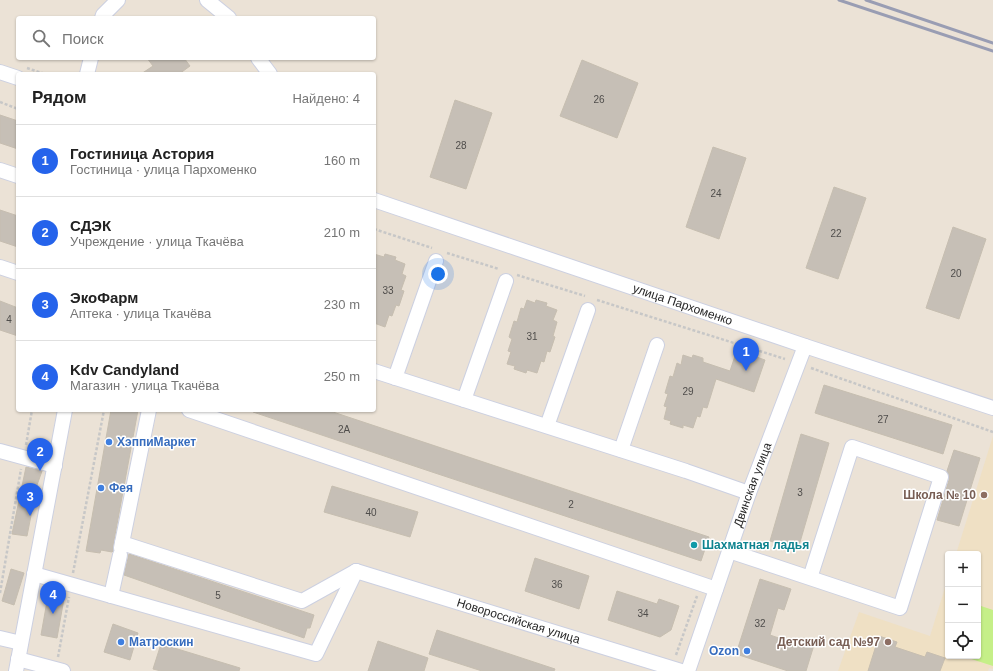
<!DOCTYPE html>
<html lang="ru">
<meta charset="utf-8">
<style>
body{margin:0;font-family:Arial,sans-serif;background:#f6f6f6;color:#222}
.controls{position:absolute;right:12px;bottom:12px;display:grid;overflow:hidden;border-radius:4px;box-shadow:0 1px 3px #0004}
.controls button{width:36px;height:36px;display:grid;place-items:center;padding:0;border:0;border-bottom:1px solid #e0e0e0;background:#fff;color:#222;font:20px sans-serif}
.you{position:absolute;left:438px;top:274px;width:14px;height:14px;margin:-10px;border:3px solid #fff;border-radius:50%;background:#1a73e8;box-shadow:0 0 0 6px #1a73e833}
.badge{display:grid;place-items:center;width:26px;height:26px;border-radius:50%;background:#2563eb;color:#fff;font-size:13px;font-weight:700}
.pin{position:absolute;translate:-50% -33px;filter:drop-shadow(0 1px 2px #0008)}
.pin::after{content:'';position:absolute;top:21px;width:14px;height:12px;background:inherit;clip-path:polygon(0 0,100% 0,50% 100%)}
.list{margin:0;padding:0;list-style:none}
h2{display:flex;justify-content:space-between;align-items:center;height:52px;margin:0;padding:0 16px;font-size:17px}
h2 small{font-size:13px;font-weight:400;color:#767676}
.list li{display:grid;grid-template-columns:26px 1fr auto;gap:12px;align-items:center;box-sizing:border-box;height:72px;padding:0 16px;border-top:1px solid #e0e0e0}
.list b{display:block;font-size:15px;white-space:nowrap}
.list p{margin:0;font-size:13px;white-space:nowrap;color:#767676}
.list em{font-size:13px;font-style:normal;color:#767676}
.icon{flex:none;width:22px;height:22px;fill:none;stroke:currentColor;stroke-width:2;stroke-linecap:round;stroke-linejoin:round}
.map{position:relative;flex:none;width:993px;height:671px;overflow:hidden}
.search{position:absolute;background:#fff;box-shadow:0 1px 3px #0004;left:16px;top:16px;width:360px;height:44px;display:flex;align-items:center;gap:10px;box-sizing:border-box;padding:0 14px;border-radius:4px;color:#767676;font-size:15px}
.panel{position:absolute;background:#fff;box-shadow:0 1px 3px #0004;left:16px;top:72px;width:360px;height:340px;border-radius:4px}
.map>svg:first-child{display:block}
.education{fill:#efe0c4}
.pitch{fill:#c5ef88}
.building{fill:#c6bfb6;stroke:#c6beb0}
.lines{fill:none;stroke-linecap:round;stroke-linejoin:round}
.minor-casing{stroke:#ccd0e1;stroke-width:16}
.path{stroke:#c7c7c7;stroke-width:2.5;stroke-dasharray:3 2;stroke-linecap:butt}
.minor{stroke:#fff;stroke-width:14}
.rail{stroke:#999db3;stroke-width:3}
.shop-dot{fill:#3f7fe0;stroke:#fff;stroke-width:1.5}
.education-dot{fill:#8d6e63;stroke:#fff;stroke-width:1.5}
.culture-dot{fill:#0f9aa8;stroke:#fff;stroke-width:1.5}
.labels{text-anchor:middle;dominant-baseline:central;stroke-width:3;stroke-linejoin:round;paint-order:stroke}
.number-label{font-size:10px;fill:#4f4d4b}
.street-label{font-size:12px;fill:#272727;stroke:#fff}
.shop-label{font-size:12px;font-weight:bold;fill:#366cbe;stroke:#fff;text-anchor:start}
.education-label{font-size:12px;font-weight:bold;fill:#785e54;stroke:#fff;text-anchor:end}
.culture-label{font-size:12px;font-weight:bold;fill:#0d838f;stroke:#fff;text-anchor:start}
</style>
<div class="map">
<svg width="993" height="671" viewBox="0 0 993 671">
<rect width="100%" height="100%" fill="#ebe2d6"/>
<polygon class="education" points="993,436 993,669 989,668 988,671 838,671 859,612 930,636 948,578 948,656 978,656 978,554 956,554"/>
<polygon class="pitch" points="978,605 993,610 993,666 962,656 978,656"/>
<g class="building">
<polygon points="147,58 184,58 190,66 179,74 141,74 153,66"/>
<polygon points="582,60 638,83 617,138 560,116"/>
<polygon points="455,100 492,113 466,189 430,177"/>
<polygon points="0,115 18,121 18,149 0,143"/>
<polygon points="713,147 746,158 719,239 686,227"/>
<polygon points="834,187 866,198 838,279 806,268"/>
<polygon points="0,210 18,216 18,247 0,241"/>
<polygon points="953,227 986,239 959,319 926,308"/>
<polygon points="374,254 384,257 385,254 396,257 395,260 405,264 402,274 406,276 401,290 404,291 399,306 396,305 392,316 389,315 385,327 374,323"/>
<polygon points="527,300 535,303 536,300 547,303 546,306 557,310 553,320 557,322 553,336 555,337 550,352 547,351 544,362 541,361 537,373 527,370 526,373 514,369 515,366 507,364 511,352 508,351 512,339 509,337 514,321 517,322 521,308 524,309"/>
<polygon points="0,301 18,308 18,336 0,330"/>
<polygon points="737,350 765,360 754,392 716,379 707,408 703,407 700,417 697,416 693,428 683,425 683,428 670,424 671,421 664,419 667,407 664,406 668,394 665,393 670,376 673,377 677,363 681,365 683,355 692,358 693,355 703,358 703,362 730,371"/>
<polygon points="824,385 952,425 943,454 815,413"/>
<polygon points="111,410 138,410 113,546 113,551 112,552 101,550 100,553 86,551"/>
<polygon points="253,410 327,410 709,537 701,561 432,472 253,412"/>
<polygon points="801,434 829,443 798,549 770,541"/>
<polygon points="954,450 980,458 959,526 937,520 949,480 949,475 947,471"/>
<polygon points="26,467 42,471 37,485 27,536 12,534"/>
<polygon points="332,486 418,512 410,537 324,512"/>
<polygon points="129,554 314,615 310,628 307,628 304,638 124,575"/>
<polygon points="535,558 589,576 579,609 525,591"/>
<polygon points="11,569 24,573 14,605 2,601"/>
<polygon points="760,579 791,589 784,610 778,608 770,635 793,643 795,638 814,645 806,671 788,671 736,654"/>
<polygon points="49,590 65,593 57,638 41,635"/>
<polygon points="617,591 657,604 659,599 679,606 671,630 660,637 608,620"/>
<polygon points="113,624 138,633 130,660 104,652"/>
<polygon points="437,630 555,669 554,671 482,671 429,654"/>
<polygon points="879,636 897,642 895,647 925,657 927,652 945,658 940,671 868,671"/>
<polygon points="378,641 428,658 424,671 368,671"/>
<polygon points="161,644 240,668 239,671 161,671 153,669"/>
</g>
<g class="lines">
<defs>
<g id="minor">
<polyline points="207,0 229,18"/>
<polyline points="102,18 103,15 118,0"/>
<polyline points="258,58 270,74"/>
<polyline points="0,72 18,78"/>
<polyline points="87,74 91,58"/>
<polyline points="0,170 18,176"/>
<path id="s1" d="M374 200 805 346 993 408"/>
<polyline points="0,267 18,273"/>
<polyline points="374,371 686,471 749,493"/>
<polyline points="395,378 436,261"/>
<polyline points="464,400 506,281"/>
<polyline points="189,410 716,589"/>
<polyline points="547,426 588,310"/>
<polyline points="621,450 657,345"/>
<polyline points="0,451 55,466"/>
<polyline points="122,543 302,601 356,571"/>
<polyline points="121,548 149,410"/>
<polyline points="729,551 810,578 852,447 941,477 900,608 810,578"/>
<path id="s2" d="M356 571 681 671"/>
<polyline points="34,574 316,654 356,571"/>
<polyline points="111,596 120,555"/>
<polyline points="0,638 21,643"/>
<polyline points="18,659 63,671"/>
<polyline points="16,671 65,410"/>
<path id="s3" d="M688 671 749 493 805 346"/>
</g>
</defs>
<use href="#minor" class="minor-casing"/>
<g class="path">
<polyline points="27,68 45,74"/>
<polyline points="0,102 18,109"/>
<polyline points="374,229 432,248"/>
<polyline points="447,253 499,269"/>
<polyline points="517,275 585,296"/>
<polyline points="597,300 785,359"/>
<polyline points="811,368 993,432"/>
<polyline points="26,445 32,410"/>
<polyline points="73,573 104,410"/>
<polyline points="0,593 21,469"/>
<polyline points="676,655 697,596"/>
<polyline points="58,657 69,597"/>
</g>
<use href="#minor" class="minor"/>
<g class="rail">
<polyline points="839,0 993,51"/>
<polyline points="866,0 993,43"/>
</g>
</g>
<g class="shop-dot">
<circle cx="109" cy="442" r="4"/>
<circle cx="101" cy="488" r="4"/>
<circle cx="121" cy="642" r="4"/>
<circle cx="747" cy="651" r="4"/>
</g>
<g class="education-dot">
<circle cx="984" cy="495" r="4"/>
<circle cx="888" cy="642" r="4"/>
</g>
<circle class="culture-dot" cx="694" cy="545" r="4"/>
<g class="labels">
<g class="number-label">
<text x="599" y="99">26</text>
<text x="461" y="145">28</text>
<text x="716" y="193">24</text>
<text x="836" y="233">22</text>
<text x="956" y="273">20</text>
<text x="388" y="290">33</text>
<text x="9" y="319">4</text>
<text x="532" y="336">31</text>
<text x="688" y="391">29</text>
<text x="883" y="419">27</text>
<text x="344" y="429">2А</text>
<text x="800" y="492">3</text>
<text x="571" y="504">2</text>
<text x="371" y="512">40</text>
<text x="557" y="584">36</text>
<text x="218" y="595">5</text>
<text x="643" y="613">34</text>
<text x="760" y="623">32</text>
</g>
<g class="street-label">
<text stroke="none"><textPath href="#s1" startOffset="326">улица Пархоменко</textPath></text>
<text stroke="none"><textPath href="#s3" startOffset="197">Двинская улица</textPath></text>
<text stroke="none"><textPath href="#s2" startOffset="170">Новороссийская улица</textPath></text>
</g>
<g class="shop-label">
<text x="117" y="442">ХэппиМаркет</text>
<text x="109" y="488">Фея</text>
<text x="129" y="642">Матроскин</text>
<text x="739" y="651" text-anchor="end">Ozon</text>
</g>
<g class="education-label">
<text x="976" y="495">Школа № 10</text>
<text x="880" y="642">Детский сад №97</text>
</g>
<g class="culture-label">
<text x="702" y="545">Шахматная ладья</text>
</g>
</g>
</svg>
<div class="controls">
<button>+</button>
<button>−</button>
<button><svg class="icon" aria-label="locate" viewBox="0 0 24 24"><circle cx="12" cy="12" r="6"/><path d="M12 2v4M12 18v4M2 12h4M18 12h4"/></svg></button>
</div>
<div class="you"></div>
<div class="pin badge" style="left:746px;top:371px">1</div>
<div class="pin badge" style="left:40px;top:471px">2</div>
<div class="pin badge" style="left:30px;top:516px">3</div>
<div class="pin badge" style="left:53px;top:614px">4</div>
<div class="search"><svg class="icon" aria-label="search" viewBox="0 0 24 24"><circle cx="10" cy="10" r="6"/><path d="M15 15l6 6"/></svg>Поиск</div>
<section class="panel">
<h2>Рядом<small>Найдено: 4</small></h2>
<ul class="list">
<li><span class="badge">1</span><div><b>Гостиница Астория</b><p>Гостиница · улица Пархоменко</p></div><em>160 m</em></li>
<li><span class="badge">2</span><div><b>СДЭК</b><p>Учреждение · улица Ткачёва</p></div><em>210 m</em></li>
<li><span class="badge">3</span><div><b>ЭкоФарм</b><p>Аптека · улица Ткачёва</p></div><em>230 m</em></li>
<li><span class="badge">4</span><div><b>Kdv Candyland</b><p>Магазин · улица Ткачёва</p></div><em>250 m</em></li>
</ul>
</section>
</div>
